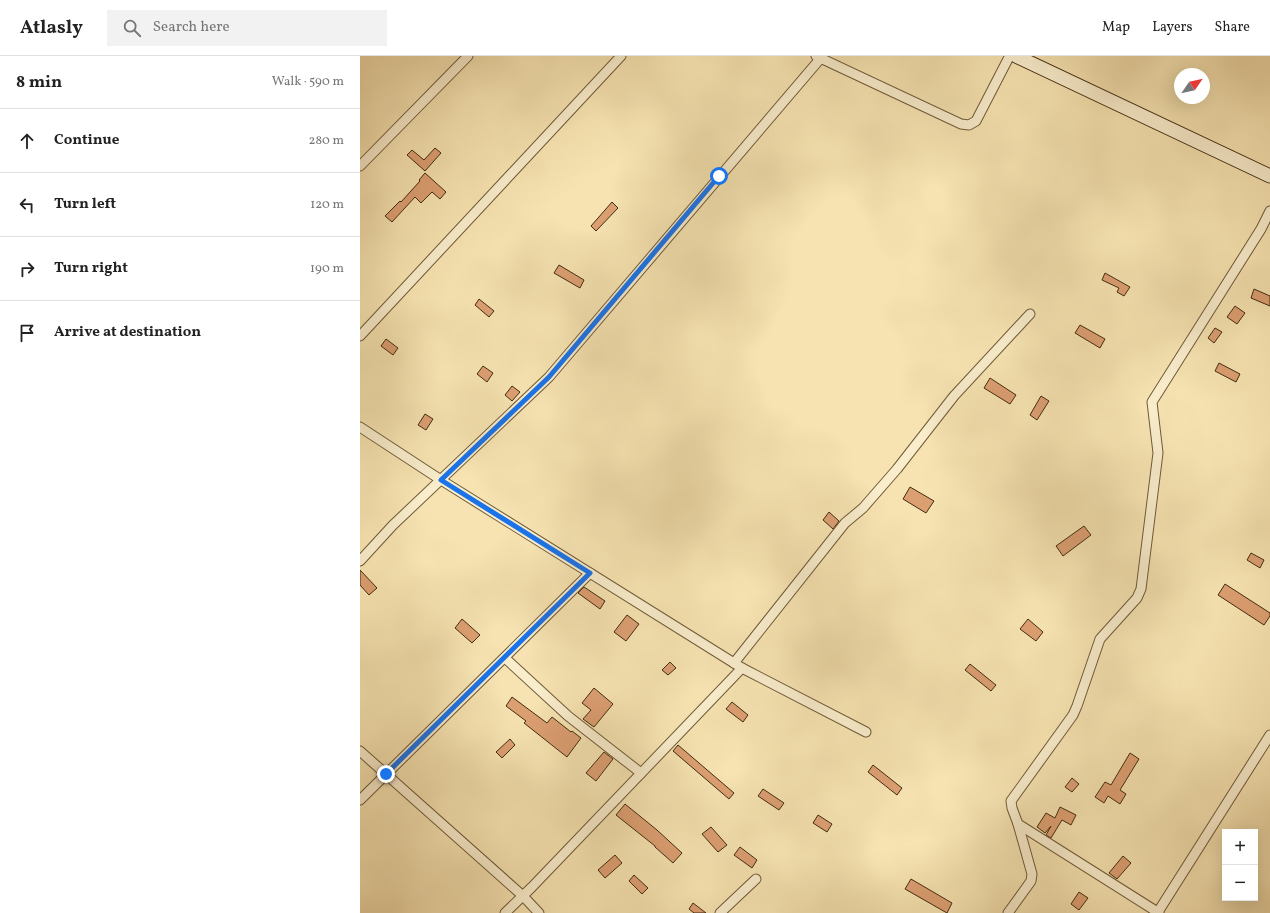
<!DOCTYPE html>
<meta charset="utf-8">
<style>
body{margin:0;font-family:Vollkorn,serif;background:#f2f2f2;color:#222}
.controls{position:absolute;right:12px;bottom:12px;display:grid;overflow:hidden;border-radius:0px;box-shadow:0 4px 16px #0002}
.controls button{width:36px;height:36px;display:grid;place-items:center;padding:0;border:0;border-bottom:1px solid #e0e0e0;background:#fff;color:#222;font:20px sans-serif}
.compass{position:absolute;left:814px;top:12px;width:36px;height:36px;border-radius:50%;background:#fff;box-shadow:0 4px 16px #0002;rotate:56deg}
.stop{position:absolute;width:12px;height:12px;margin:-9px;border:3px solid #1a73e8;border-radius:50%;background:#fff}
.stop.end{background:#1a73e8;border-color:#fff;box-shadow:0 1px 4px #0008}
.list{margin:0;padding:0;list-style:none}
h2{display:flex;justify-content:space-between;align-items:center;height:52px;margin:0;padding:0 16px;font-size:17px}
h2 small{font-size:13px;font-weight:400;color:#767676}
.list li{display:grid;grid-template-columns:26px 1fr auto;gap:12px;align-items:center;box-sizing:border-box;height:64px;padding:0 16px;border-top:1px solid #e0e0e0}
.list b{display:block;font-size:15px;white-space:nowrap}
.list em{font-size:13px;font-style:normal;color:#767676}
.icon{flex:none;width:22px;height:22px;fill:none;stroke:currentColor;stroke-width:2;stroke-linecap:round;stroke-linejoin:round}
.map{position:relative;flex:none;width:910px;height:857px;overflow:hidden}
header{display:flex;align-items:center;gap:24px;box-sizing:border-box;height:56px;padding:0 20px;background:#fff;border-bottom:1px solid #e0e0e0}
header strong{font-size:19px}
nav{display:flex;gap:22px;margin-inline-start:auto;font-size:14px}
.search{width:280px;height:36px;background:#f2f2f2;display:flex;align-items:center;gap:10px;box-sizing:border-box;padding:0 14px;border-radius:0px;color:#767676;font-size:15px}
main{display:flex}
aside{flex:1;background:#fff}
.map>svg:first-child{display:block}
.building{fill:#dc9f72;stroke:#422c10}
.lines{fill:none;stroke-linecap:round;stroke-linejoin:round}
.street-casing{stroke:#6f5a38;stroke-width:11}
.secondary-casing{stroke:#422c10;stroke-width:15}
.street{stroke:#f9edcc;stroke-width:9}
.secondary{stroke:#f9edcc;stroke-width:13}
.route{stroke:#1a73e8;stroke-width:5}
</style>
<header>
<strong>Atlasly</strong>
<div class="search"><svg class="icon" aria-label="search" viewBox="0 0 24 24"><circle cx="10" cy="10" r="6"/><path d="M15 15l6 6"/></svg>Search here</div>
<nav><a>Map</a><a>Layers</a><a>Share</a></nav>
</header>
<main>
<aside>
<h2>8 min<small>Walk · 590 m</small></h2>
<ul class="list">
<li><svg class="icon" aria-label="ahead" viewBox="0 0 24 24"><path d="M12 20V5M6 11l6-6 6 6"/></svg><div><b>Continue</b></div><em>280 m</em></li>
<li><svg class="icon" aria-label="left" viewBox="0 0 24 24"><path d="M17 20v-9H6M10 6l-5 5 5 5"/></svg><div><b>Turn left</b></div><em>120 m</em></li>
<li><svg class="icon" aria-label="right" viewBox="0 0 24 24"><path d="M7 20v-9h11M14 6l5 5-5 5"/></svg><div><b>Turn right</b></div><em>190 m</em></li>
<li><svg class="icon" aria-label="arrive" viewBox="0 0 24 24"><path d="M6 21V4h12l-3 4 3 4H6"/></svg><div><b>Arrive at destination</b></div></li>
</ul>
</aside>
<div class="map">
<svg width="910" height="857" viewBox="0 0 910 857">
<rect width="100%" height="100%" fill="#f6e3b1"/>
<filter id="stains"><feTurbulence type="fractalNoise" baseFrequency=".005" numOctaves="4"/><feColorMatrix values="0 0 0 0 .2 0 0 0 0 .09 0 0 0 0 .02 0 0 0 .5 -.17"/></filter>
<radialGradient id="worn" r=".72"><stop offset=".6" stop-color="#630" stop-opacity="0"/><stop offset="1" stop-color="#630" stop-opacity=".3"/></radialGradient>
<g class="building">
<polygon points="75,92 81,97 65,115 47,99 52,94 64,104"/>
<polygon points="65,117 86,136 80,143 72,136 61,147 55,141 32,166 25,160 40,145 41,146 60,125 59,124"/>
<polygon points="252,146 258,152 236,175 231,170"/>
<polygon points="199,209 224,224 220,232 194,217"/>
<polygon points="745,217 770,231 764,240 757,236 759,232 742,224"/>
<polygon points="894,233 910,240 910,250 891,242"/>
<polygon points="119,243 134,255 129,261 115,249"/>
<polygon points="875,250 885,257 877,268 867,261"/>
<polygon points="720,269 745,283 740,292 715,277"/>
<polygon points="855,272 862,276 854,287 848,282"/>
<polygon points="26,283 38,292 33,299 21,290"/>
<polygon points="859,307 880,318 876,326 855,315"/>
<polygon points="123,310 133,317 127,326 117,318"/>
<polygon points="630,322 656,339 650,348 624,332"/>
<polygon points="152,330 160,336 152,345 145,339"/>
<polygon points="681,340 689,345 677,364 670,359"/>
<polygon points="65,358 73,363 66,374 58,369"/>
<polygon points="550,431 574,445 566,457 543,443"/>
<polygon points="469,456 479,465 473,473 463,464"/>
<polygon points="724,470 731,479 703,500 696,490"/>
<polygon points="891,497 904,504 900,512 887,504"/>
<polygon points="0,514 17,532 9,539 0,529"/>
<polygon points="865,528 910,557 910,560 904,569 858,539"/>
<polygon points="224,531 245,545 240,553 218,537"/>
<polygon points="267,559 279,568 266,585 254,576"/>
<polygon points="102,563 120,579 112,587 95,572"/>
<polygon points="668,563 683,576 676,585 660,573"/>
<polygon points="310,606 316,612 308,619 302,614"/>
<polygon points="610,608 636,629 631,635 605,614"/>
<polygon points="234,632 253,648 234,671 223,663 231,654 222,647"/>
<polygon points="152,641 187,667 192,661 211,676 212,675 221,682 207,701 164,667 166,665 146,650"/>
<polygon points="372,646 388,659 383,666 366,653"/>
<polygon points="150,683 155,689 142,702 136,696"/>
<polygon points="318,689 374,737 369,743 313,695"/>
<polygon points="244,696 253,703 236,725 226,717"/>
<polygon points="770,697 779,703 760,734 766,738 760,748 748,740 744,747 735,741 745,726 751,729"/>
<polygon points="513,709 542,732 537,739 508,716"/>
<polygon points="712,722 719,728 712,736 705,731"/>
<polygon points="403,733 424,747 419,754 398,740"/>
<polygon points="265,748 297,774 322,797 313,807 295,791 295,790 256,759"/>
<polygon points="700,751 716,759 711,769 702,764 691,782 686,779 691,770 685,777 677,771 686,757 695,762"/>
<polygon points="458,759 472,768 467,776 453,767"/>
<polygon points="351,771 367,789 358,796 342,778"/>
<polygon points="380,791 397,804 392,812 374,799"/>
<polygon points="255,799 262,807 245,822 238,814"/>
<polygon points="763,800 771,807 757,823 749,817"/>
<polygon points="274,819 288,832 282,838 269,825"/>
<polygon points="551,823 592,847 587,857 545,833"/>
<polygon points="719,836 728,842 719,854 711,848"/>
<polygon points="333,847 346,857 334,857 329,853"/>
</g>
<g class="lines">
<defs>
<g id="street">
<polyline points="456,0 601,68 609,69 616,65 648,3"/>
<polyline points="0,110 108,0"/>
<polyline points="0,280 261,0"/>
<polyline points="0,371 81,424 382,612 506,676"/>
<polyline points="0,505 33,469 189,321 460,3"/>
<polyline points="145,602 208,660 281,717"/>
<polyline points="374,607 485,467 503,452 537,413 594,340 670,258"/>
<polyline points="0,695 163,840 179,857"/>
<polyline points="0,744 230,517"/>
<polyline points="658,768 799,857"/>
<polyline points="798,856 910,679"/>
<polyline points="145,857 172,831 382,612"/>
<polyline points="360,857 396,823"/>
<polyline points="648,857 671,825 672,818 658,768 652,752 651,745 713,659 717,650 740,583 777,542 781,533 798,397 792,346 901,173 910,155"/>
</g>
<polyline id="secondary" points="656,0 910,120"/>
</defs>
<use href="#street" class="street-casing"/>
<use href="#secondary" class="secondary-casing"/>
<use href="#street" class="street"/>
<use href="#secondary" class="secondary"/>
</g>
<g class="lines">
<polyline class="route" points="26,718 230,517 81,424 189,321 359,120"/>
</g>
<rect width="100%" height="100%" filter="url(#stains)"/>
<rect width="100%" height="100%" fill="url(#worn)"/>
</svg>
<div class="controls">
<button>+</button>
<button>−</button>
</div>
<svg class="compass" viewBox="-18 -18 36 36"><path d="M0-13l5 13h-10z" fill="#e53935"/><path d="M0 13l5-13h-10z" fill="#767676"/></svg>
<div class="stop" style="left:359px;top:120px"></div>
<div class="stop end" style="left:26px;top:718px"></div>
</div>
</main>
